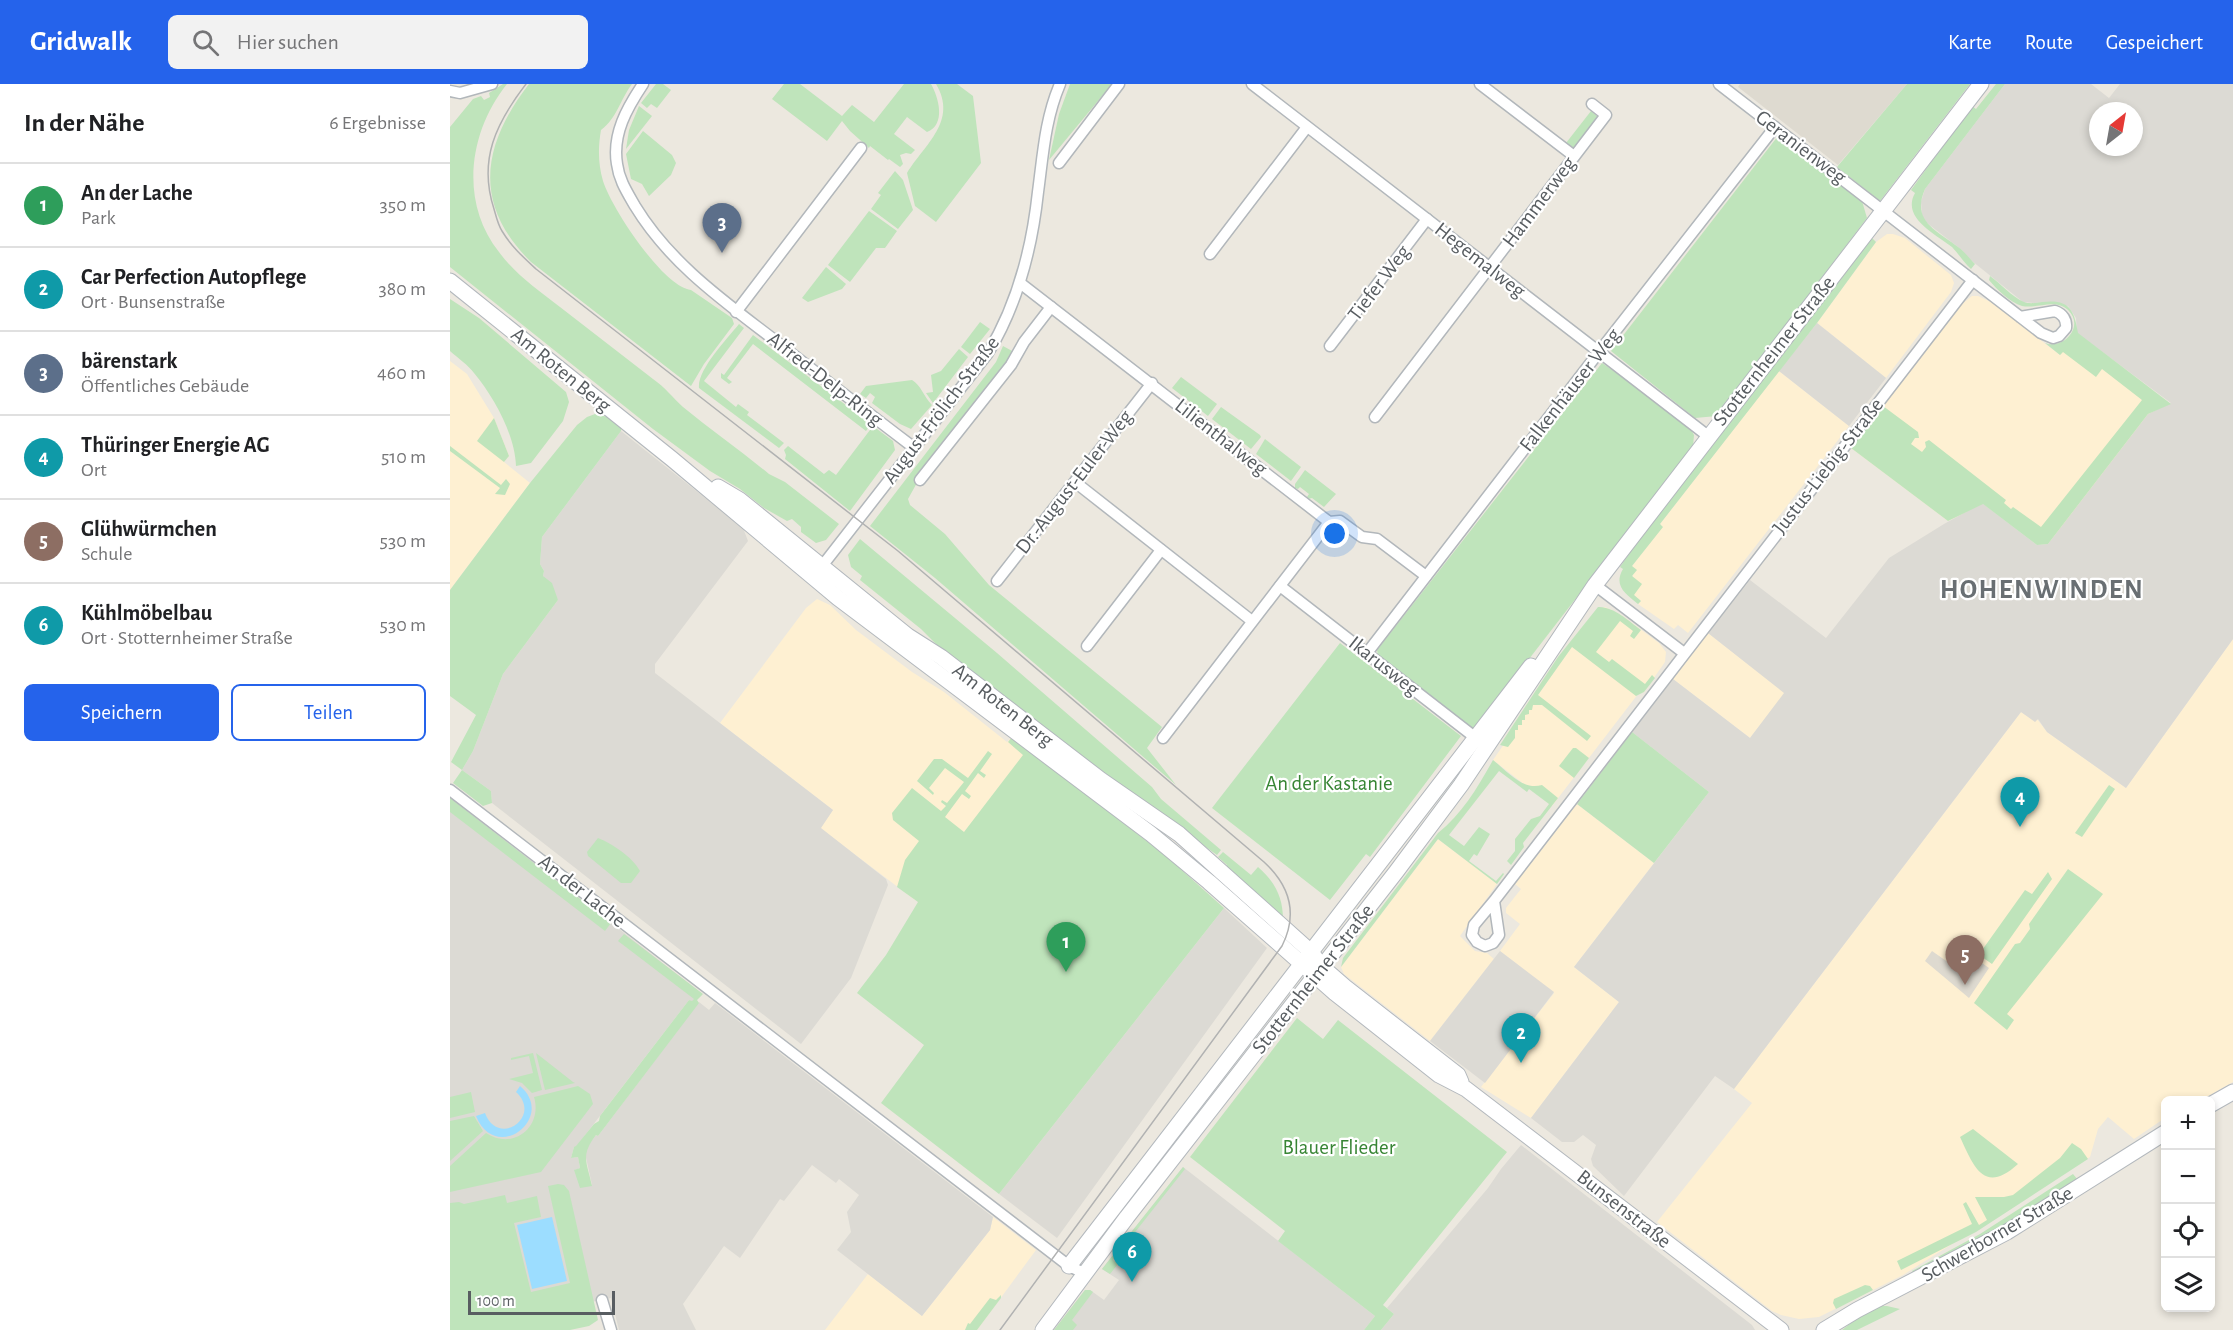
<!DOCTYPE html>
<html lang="de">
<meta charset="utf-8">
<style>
body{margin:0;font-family:"Alegreya Sans",sans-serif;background:#f2f2f2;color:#202124}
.controls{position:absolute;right:18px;bottom:18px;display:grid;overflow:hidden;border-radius:9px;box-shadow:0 3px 9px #0003}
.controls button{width:54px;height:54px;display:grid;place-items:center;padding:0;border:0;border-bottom:2px solid #e0e0e0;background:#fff;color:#202124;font:30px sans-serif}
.compass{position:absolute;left:1639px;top:18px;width:54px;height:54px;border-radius:50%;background:#fff;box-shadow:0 3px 9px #0003;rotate:31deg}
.scale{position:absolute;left:18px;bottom:15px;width:147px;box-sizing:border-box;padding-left:6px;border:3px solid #585d61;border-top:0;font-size:16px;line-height:21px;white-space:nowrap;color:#585d61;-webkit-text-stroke:4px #fff;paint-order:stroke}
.you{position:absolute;left:885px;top:450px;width:21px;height:21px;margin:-15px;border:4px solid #fff;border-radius:50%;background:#1a73e8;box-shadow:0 0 0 9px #1a73e833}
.badge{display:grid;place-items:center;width:39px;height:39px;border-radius:50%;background:#2563eb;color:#fff;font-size:20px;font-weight:700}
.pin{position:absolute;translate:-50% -50px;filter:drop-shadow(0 2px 3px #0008)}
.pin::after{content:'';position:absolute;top:32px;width:21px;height:18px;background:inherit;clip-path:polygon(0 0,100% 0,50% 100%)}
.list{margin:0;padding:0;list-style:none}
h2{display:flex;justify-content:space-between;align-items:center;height:78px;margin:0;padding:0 24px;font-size:26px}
h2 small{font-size:20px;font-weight:400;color:#757577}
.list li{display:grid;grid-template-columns:39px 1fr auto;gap:18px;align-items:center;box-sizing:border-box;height:84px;padding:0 24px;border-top:2px solid #e0e0e0}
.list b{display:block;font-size:22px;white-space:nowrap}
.list p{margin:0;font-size:20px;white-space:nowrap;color:#757577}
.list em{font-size:20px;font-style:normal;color:#757577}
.actions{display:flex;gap:12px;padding:18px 24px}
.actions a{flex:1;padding:14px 0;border:2px solid #2563eb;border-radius:9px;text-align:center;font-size:21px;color:#2563eb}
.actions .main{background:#2563eb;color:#fff}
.icon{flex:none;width:33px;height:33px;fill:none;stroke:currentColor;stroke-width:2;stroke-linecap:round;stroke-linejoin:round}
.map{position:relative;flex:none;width:1783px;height:1246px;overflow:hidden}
header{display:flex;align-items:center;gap:36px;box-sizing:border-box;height:84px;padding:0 30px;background:#2563eb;color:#fff}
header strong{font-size:28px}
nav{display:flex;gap:33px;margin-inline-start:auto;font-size:21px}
.search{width:420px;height:54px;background:#f2f2f2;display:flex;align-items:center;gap:15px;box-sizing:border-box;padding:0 21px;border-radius:9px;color:#757577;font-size:22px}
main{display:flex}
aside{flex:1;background:#fff}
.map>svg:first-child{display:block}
.commercial{fill:#fef0d2}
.industrial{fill:#dcdad4;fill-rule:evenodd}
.education{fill:#dedad0}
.green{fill:#bfe4bb}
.water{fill:#9cddff}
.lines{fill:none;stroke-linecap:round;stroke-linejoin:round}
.street-casing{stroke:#b2b7bb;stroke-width:13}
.secondary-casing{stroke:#b3b8bd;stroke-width:17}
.street{stroke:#fff;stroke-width:10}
.secondary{stroke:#fff;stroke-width:15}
.tram{stroke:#b1b2b2;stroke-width:1.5}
.labels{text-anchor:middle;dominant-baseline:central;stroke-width:4.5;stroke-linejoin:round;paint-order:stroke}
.street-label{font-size:21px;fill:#585d61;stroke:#fff}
.park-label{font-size:21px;fill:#378534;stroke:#fff}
.district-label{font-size:27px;font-weight:bold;letter-spacing:1.5px;fill:#696f73;stroke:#fff}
</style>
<header>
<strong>Gridwalk</strong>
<div class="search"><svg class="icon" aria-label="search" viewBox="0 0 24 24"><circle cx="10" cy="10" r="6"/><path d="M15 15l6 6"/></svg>Hier suchen</div>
<nav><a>Karte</a><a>Route</a><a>Gespeichert</a></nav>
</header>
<main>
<aside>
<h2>In der Nähe<small>6 Ergebnisse</small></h2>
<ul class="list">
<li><span class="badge" style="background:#2e9e5b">1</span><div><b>An der Lache</b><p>Park</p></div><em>350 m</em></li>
<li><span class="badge" style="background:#0f9aa8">2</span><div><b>Car Perfection Autopflege</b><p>Ort · Bunsenstraße</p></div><em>380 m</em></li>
<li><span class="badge" style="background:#5c6f8a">3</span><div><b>bärenstark</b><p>Öffentliches Gebäude</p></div><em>460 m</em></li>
<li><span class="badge" style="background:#0f9aa8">4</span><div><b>Thüringer Energie AG</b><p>Ort</p></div><em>510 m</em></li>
<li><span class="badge" style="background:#8d6e63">5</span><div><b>Glühwürmchen</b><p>Schule</p></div><em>530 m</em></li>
<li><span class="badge" style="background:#0f9aa8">6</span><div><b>Kühlmöbelbau</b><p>Ort · Stotternheimer Straße</p></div><em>530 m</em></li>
</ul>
<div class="actions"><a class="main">Speichern</a><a>Teilen</a></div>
</aside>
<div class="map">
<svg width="1783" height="1246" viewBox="0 0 1783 1246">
<rect width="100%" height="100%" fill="#ece8df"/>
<g class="commercial">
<polygon points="1437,150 1443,150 1455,154 1501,191 1504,199 1501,208 1436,294 1367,239 1426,158"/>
<polygon points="1522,212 1528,212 1541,218 1610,271 1627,249 1714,315 1598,460 1533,420 1498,437 1401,364 1512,220"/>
<polygon points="0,277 17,290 44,334 59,372 54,378 80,399 0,506"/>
<polygon points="1329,287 1399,342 1238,549 1228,541 1224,545 1188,520 1191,517 1184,511 1182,482 1212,443 1210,440"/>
<polygon points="367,515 380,521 406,546 462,588 494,608 557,658 562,653 581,669 465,816 370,744 383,726 270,639 356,524"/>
<polygon points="1155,523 1171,531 1209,559 1216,568 1215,578 1194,608 1188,610 1102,722 1043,676 1147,526"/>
<polygon points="1258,549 1335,609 1300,654 1223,595"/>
<polygon points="1783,555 1783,998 1751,1016 1716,1016 1715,1034 1684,1055 1658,1033 1648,1045 1640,1073 1453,1191 1369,1233 1349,1235 1331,1231 1322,1227 1207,1138 1302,1019 1284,1005 1571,628 1585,637 1587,635 1597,648 1676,704"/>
<polygon points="1127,720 1204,779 1124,883 1169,918 1081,1034 1031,1003 1104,909 1050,867 1070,840 1056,829 1056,824 1071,805 1065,800"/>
<polygon points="988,755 1047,800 1010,852 1025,867 1037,869 1044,875 980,957 894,890 891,883"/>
<polygon points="543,1133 586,1166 527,1246 375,1246 418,1190 472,1232 540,1146"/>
</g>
<g class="industrial">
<path d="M1555 0H1641L1659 14 1670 0H1783V555L1676 704 1597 648 1588 635 1585 638 1571 628 1284 1005 1265 992 1174 1112 1143 1082 1141 1075 1146 1061 1133 1051 1124 1058H1112L1081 1034 1169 918 1124 883 1259 708 1182 648 1223 595 1300 654 1334 609 1258 549 1300 496 1376 554 1439 474 1494 440 1532 419 1587 461 1598 460 1698 330 1721 319 1627 249 1626 234 1618 222 1599 218 1584 219 1573 218 1517 173 1513 167 1477 139 1472 132 1471 118 1475 105ZM1648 27H1684V63H1648Z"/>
<polygon points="1367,239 1436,294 1399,342 1329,287"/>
<polygon points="171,347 293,444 298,457 205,580 205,589 383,726 371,744 436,795 438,801 401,894 351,960 42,719 41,707 12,686 23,667 53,590 108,516 93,492 94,487 90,480 92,453"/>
<polygon points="0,713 251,909 242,918 239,916 126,1063 124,1063 121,1074 128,1073 130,1084 125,1086 142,1101 135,1069 139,1060 146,1051 148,1052 249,918 259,926 265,919 543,1133 540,1146 472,1232 387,1166 401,1148 397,1128 409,1111 389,1095 386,1099 362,1081 334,1117 330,1115 290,1174 274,1162 233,1220 246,1246 169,1246 161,1214 0,1246"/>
<polygon points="774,824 817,864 607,1154 549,1110"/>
<polygon points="1050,867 1104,908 1035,999 980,957"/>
<polygon points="1071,1061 1302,1241 1305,1246 931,1246 944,1230 937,1224 1038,1104 1051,1085"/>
<polygon points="733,1083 925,1232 914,1246 604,1246 635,1206 640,1206 654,1216 669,1196 652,1185"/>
</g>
<g class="education">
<polygon points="1290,0 1457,0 1388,81 1288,3"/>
<polygon points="1482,867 1512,888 1527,867 1533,871 1529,877 1539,884 1519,914 1475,877"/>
</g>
<g class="green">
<path d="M53 0H57C19 47 9 118 49 168 65 190 88 206 110 223 141 247 172 271 203 295 215 303 223 314 233 323 261 346 291 367 319 390L335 398 389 440 376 456 366 459 351 448V443L342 435 337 437 314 424 290 405 260 387 203 345 0 183V43L23 15 31 12 34 16 40 13 39 9Z"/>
<path d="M79 0H182C170 16 167 34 151 46 148 63 148 80 153 97 161 123 213 203 241 206L282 234 284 240 254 280 241 302 81 178C22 120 32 61 79 0Z"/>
<polygon points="206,0 213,0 221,6 207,24 201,20 197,24 191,19"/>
<path d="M334 0H350L392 32 402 21 424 38 454 0H481C489 14 496 41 477 48L457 33 444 50 465 66 461 70 456 69 450 71 453 80 450 83 439 75 438 76 420 62 419 64 400 47 392 37 377 57 322 15Z"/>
<path d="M486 0H507L523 12 531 79 486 138 465 122 457 89C475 60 508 37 486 0Z"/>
<polygon points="620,0 662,0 599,76 609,30"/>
<polygon points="1457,0 1520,0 1430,117 1387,83"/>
<path d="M1546 0H1555L1475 105C1461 137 1486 146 1508 163 1515 168 1519 174 1525 180L1521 185C1513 178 1509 170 1502 163 1486 150 1451 134 1465 109L1461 106 1522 22 1526 25Z"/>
<polygon points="189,22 202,32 176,65 179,46"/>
<polygon points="1141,27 1148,33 1124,64 1116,59"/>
<polygon points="193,47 222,71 226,79 221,91 199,112 192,100 181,95 176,70"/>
<polygon points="1328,52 1412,117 1417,134 1267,332 1245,334 1161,267"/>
<polygon points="445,87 453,96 463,126 448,145 421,125 431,111 428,109"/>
<polygon points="419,127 447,147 435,164 426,164 400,198 378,181"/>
<path d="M1422 154 1426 158 1367 239 1210 440 1213 443 1182 482 1187 486 1182 492 1192 500 1184 511 1191 517 1188 520C1176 510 1163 502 1173 485L1170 483 1206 431Z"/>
<polygon points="376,183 396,200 392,205 358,218 352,214"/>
<path d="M1540 192C1550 199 1562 213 1574 218 1579 220 1586 219 1592 218 1619 215 1624 225 1628 249L1721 320 1698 330 1598 460 1587 461 1533 420 1498 437 1401 364 1433 322 1468 348 1469 354H1465L1461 360 1472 368 1476 363 1475 358 1479 356 1556 416 1554 419 1561 425 1563 423 1591 443 1692 316 1652 285 1646 293 1613 268 1610 271 1595 259C1614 266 1635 242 1618 226 1605 214 1588 225 1572 222 1560 218 1547 206 1539 196Z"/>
<path d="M0 215 29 234 116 308 119 318 113 337 81 379 66 382C65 351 44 313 24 289 18 281 8 274 0 267Z"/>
<polygon points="530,238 540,245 520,270 511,263"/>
<path d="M289 240 294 244 254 297 286 323 288 320 299 328 297 331 334 359 329 364 249 304C247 286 277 255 289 240Z"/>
<polygon points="303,251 421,340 416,347 303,260 277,294 282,298 279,300 271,294 271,289 274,291"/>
<polygon points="553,262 564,268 466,392 468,397 458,415 460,421 495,450 539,501 712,643 697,664 726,701 485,494 420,442 546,278"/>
<polygon points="509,265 518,273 483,319 476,309 483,308 481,291 491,287"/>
<polygon points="1152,279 1174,294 1240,344 1244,351 1243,363 1024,646 928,572 927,566"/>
<polygon points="731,293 767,320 758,332 722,304"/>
<path d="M462 296C471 301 474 313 482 321L461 345 450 340 422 319 425 313 420 309 416 314 410 310 416 302Z"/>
<polygon points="771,323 810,351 811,353 801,365 762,335"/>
<path d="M145 330C155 331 163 336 172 341L171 347 92 453 90 480 94 487 93 492 102 499 108 516 53 590 23 667 12 686 41 707 42 719 33 722 3 699 12 686 1 678 26 631 0 612V506L80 399 127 341 137 333Z"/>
<polygon points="44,334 59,372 54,378 27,357"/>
<polygon points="423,342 443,357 445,366 400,427 335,375 336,371 334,366 338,362 374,390 379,386 386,391"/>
<polygon points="815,355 851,383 841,397 806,370"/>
<polygon points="0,362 51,401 56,395 60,400 55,411 45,410 50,404 0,367"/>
<polygon points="855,386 886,410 874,423 862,414 858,415 857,413 859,410 850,403 848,405 845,404 845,400"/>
<polygon points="410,455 547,569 702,703 711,715 771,766 767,771 687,714 490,564 471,545 410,496 412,492 401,483 398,471"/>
<path d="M1148 523C1163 522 1179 537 1191 546L1184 555 1180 552 1183 547 1170 537 1146 568 1159 578 1162 575 1195 600 1202 591 1205 594 1194 608 1186 612 1122 563 1088 611 1141 652 1137 657 1092 621H1083L1082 626H1079V630L1075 631V636H1072V641H1068V646H1065V654L1058 663 1050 661 1108 573Z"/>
<polygon points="890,559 1011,652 920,773 916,770 880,816 762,724"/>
<polygon points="1182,648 1259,708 1204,779 1127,720"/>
<polygon points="562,653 716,772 774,824 549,1110 431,1019 474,961 407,909 436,871 468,818 447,803 455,776 469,757 443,736 442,729 462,704 491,727 496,722 491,718 492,716 497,719 514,698 495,684 479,704 484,709 483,711 467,697 484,675 492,675 518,694 538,667 542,670 530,687 536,691 534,694 528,689 515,707 521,712 519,715 512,710 495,733 514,748 573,671 558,658"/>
<polygon points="1123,664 1126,664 1139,674 1124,694 1109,682"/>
<path d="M1043 676C1057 687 1073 707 1092 701L1108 714 1073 759 1074 763 1061 781 1057 777 1065 767V755L1081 735 1090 732 1099 720 1079 705 1077 708 1049 687 999 751 1014 762 1029 743 1040 750 1027 772 1024 770 1019 777 1046 797 1053 789 1054 790 1047 800 988 755 891 883 893 874 988 749C1012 730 1028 703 1043 676Z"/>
<polygon points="1659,701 1665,705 1632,753 1625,749"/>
<polygon points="0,714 161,839 155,847 0,728"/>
<path d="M148 754C163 760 182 773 190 787L181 799H171L138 772 137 768Z"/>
<path d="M773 768 801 791 808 783C825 798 833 813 833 836L776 783 777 781 768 773Z"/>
<polygon points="1618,785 1653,810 1557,930 1564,936 1557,946 1524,919 1565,860 1570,859 1580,845 1579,840"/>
<polygon points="1598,788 1602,795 1542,880 1532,873 1533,871 1530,869 1575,806 1582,810"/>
<path d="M174 850 253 910 247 916 249 919 148 1052 146 1051C130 1072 137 1078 142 1102L130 1104 124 1086 130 1084 128 1073 121 1074 124 1063 126 1062 144 1040 149 1037 150 1032 239 916 242 917 244 915 168 857Z"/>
<polygon points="847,934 873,955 888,936 1057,1068 933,1221 944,1230 931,1246 914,1246 925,1232 828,1157 835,1147 740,1073"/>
<polygon points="83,969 92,1006 82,1009 72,999 59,995 83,989 79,972 61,976 61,974"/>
<polygon points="86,969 123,998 125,999 95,1006"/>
<path d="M128 1002 140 1010 143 1020 91 1088 0 1108V1082L36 1049C63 1067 93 1043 84 1013Z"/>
<polygon points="21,1008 25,1028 0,1034 0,1013"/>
<polygon points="24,1032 33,1047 0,1077 0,1037"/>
<path d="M1523 1045 1568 1080C1534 1111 1524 1083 1510 1053Z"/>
<polygon points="1622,1059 1631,1065 1638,1075 1526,1148 1451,1186 1447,1177 1522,1140 1513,1120 1516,1118 1529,1141 1537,1136 1525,1113 1554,1113 1563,1111 1610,1074"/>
<polygon points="733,1083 735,1085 663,1176 668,1180 660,1190 652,1185"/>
<polygon points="1623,1090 1628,1096 1553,1144 1464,1190 1462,1187 1530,1150"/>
<polygon points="108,1100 114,1101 119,1107 148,1236 139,1242 120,1246 0,1246 0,1119 9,1118 14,1120 55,1111 57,1119 87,1112 91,1133 64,1139 81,1208 120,1199 98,1102"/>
<polygon points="1415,1201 1420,1202 1423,1206 1386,1225 1383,1219 1384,1215"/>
<polygon points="635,1206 640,1206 643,1208 622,1236 627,1241 623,1246 604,1246"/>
<polygon points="551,1211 551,1214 527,1246 515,1246 518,1239 520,1240 540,1214 546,1216"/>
<polygon points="1430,1222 1437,1222 1450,1225 1407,1246 1392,1246 1406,1235"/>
</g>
<g class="water">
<path d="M70 1002C107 1033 46 1081 26 1032L35 1029C48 1064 93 1033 66 1008Z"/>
<polygon points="102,1133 117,1197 82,1205 67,1141"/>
</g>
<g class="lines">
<defs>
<g id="street">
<path d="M193 0C177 24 162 50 167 80 169 96 177 108 185 122 222 183 281 222 336 265 378 298 421 331 463 363"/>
<polyline points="802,0 1258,352"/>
<polyline points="1030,0 1124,72"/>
<path d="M1269 0 1591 249 1603 254 1609 252 1616 244C1617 236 1613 230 1605 227L1570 233"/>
<polyline points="0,7 10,9 42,0"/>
<polyline points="609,79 669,0"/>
<polyline points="760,170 857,43"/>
<polyline points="570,199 879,438 890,437 912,453 927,455 976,492"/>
<polyline points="286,228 411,64"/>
<polyline points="880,262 977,135"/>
<polyline points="925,333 1156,31 1142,20"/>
<polyline points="470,396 561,281 574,258 601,223"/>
<polyline points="625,398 802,537"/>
<path d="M369 486 538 269C567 221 582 164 588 108 593 71 595 35 610 0"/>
<polyline points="547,497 702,299"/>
<polyline points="1145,501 1234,569"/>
<polyline points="830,502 1031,658"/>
<polyline points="637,562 711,466"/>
<polyline points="917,569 1149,268 1325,43"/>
<polyline points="713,654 879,438"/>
<polyline points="0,706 619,1182 636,1190"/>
<polyline points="1044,817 1049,851 1043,859 1035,862 1027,858 1022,851 1024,841 1044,817 1523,196"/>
<polyline points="152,1216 161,1246"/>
</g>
<g id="secondary">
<polyline points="0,197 222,375 388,514 701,750 759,798 885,909 989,991 1016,1005 1331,1246"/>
<polyline points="268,403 290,416 458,552 491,573 651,696 729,750 861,868 872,883 895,903 1008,991 1011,998"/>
<polyline points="1760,1021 1783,1008"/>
<polyline points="619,1182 1081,582"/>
<polyline points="593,1246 677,1133 946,788 1011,701 1145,501 1531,0"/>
<polyline points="1374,1246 1407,1226 1557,1148 1716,1048"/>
</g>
</defs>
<use href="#street" class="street-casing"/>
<use href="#secondary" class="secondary-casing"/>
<use href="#street" class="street"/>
<use href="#secondary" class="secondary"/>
<path class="tram" d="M76 0C46 39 28 76 44 125 46 132 48 141 52 147 61 162 73 173 86 185L448 467 814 778C840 802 848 830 832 862L550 1246"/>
</g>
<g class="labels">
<g class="street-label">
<text transform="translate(1351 63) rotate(37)">Geranienweg</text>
<text transform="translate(1089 118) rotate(-53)">Hammerweg</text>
<text transform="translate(1030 176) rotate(38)">Hegemalweg</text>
<text transform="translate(929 199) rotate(-53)">Tiefer Weg</text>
<text transform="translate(1324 267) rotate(-52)">Stotternheimer Straße</text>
<text transform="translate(111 286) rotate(39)">Am Roten Berg</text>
<text transform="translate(375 295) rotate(38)">Alfred-Delp-Ring</text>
<text transform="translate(1120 306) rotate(-52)">Falkenhäuser Weg</text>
<text transform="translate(491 326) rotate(-53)">August-Frölich-Straße</text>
<text transform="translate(771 353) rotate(38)">Lilienthalweg</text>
<text transform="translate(1378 382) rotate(-52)">Justus-Liebig-Straße</text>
<text transform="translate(624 398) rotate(-52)">Dr.-August-Euler-Weg</text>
<text transform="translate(934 582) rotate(38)">Ikarusweg</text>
<text transform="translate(553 621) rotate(38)">Am Roten Berg</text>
<text transform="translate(132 807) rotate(38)">An der Lache</text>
<text transform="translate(863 895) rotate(-52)">Stotternheimer Straße</text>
<text transform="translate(1174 1125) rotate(38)">Bunsenstraße</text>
<text transform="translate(1547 1150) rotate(-30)">Schwerborner Straße</text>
</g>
<g class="park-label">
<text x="879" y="699">An der Kastanie</text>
<text x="889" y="1063">Blauer Flieder</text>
</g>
<g class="district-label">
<text x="1592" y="505">HOHENWINDEN</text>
</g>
</g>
</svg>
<div class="controls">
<button>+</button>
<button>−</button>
<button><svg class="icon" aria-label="locate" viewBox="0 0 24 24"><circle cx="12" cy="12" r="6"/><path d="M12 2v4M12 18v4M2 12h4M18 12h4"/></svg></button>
<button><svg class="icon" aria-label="layers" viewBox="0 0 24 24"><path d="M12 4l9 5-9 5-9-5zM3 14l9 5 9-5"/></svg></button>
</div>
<svg class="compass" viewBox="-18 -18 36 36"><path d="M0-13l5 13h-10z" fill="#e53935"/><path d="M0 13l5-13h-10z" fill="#757577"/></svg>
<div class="scale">100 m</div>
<div class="you"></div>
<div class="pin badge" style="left:616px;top:888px;background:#2e9e5b">1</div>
<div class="pin badge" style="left:1071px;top:979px;background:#0f9aa8">2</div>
<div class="pin badge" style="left:272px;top:169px;background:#5c6f8a">3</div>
<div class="pin badge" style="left:1570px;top:743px;background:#0f9aa8">4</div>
<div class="pin badge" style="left:1515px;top:901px;background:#8d6e63">5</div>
<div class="pin badge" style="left:682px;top:1198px;background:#0f9aa8">6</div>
</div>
</main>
